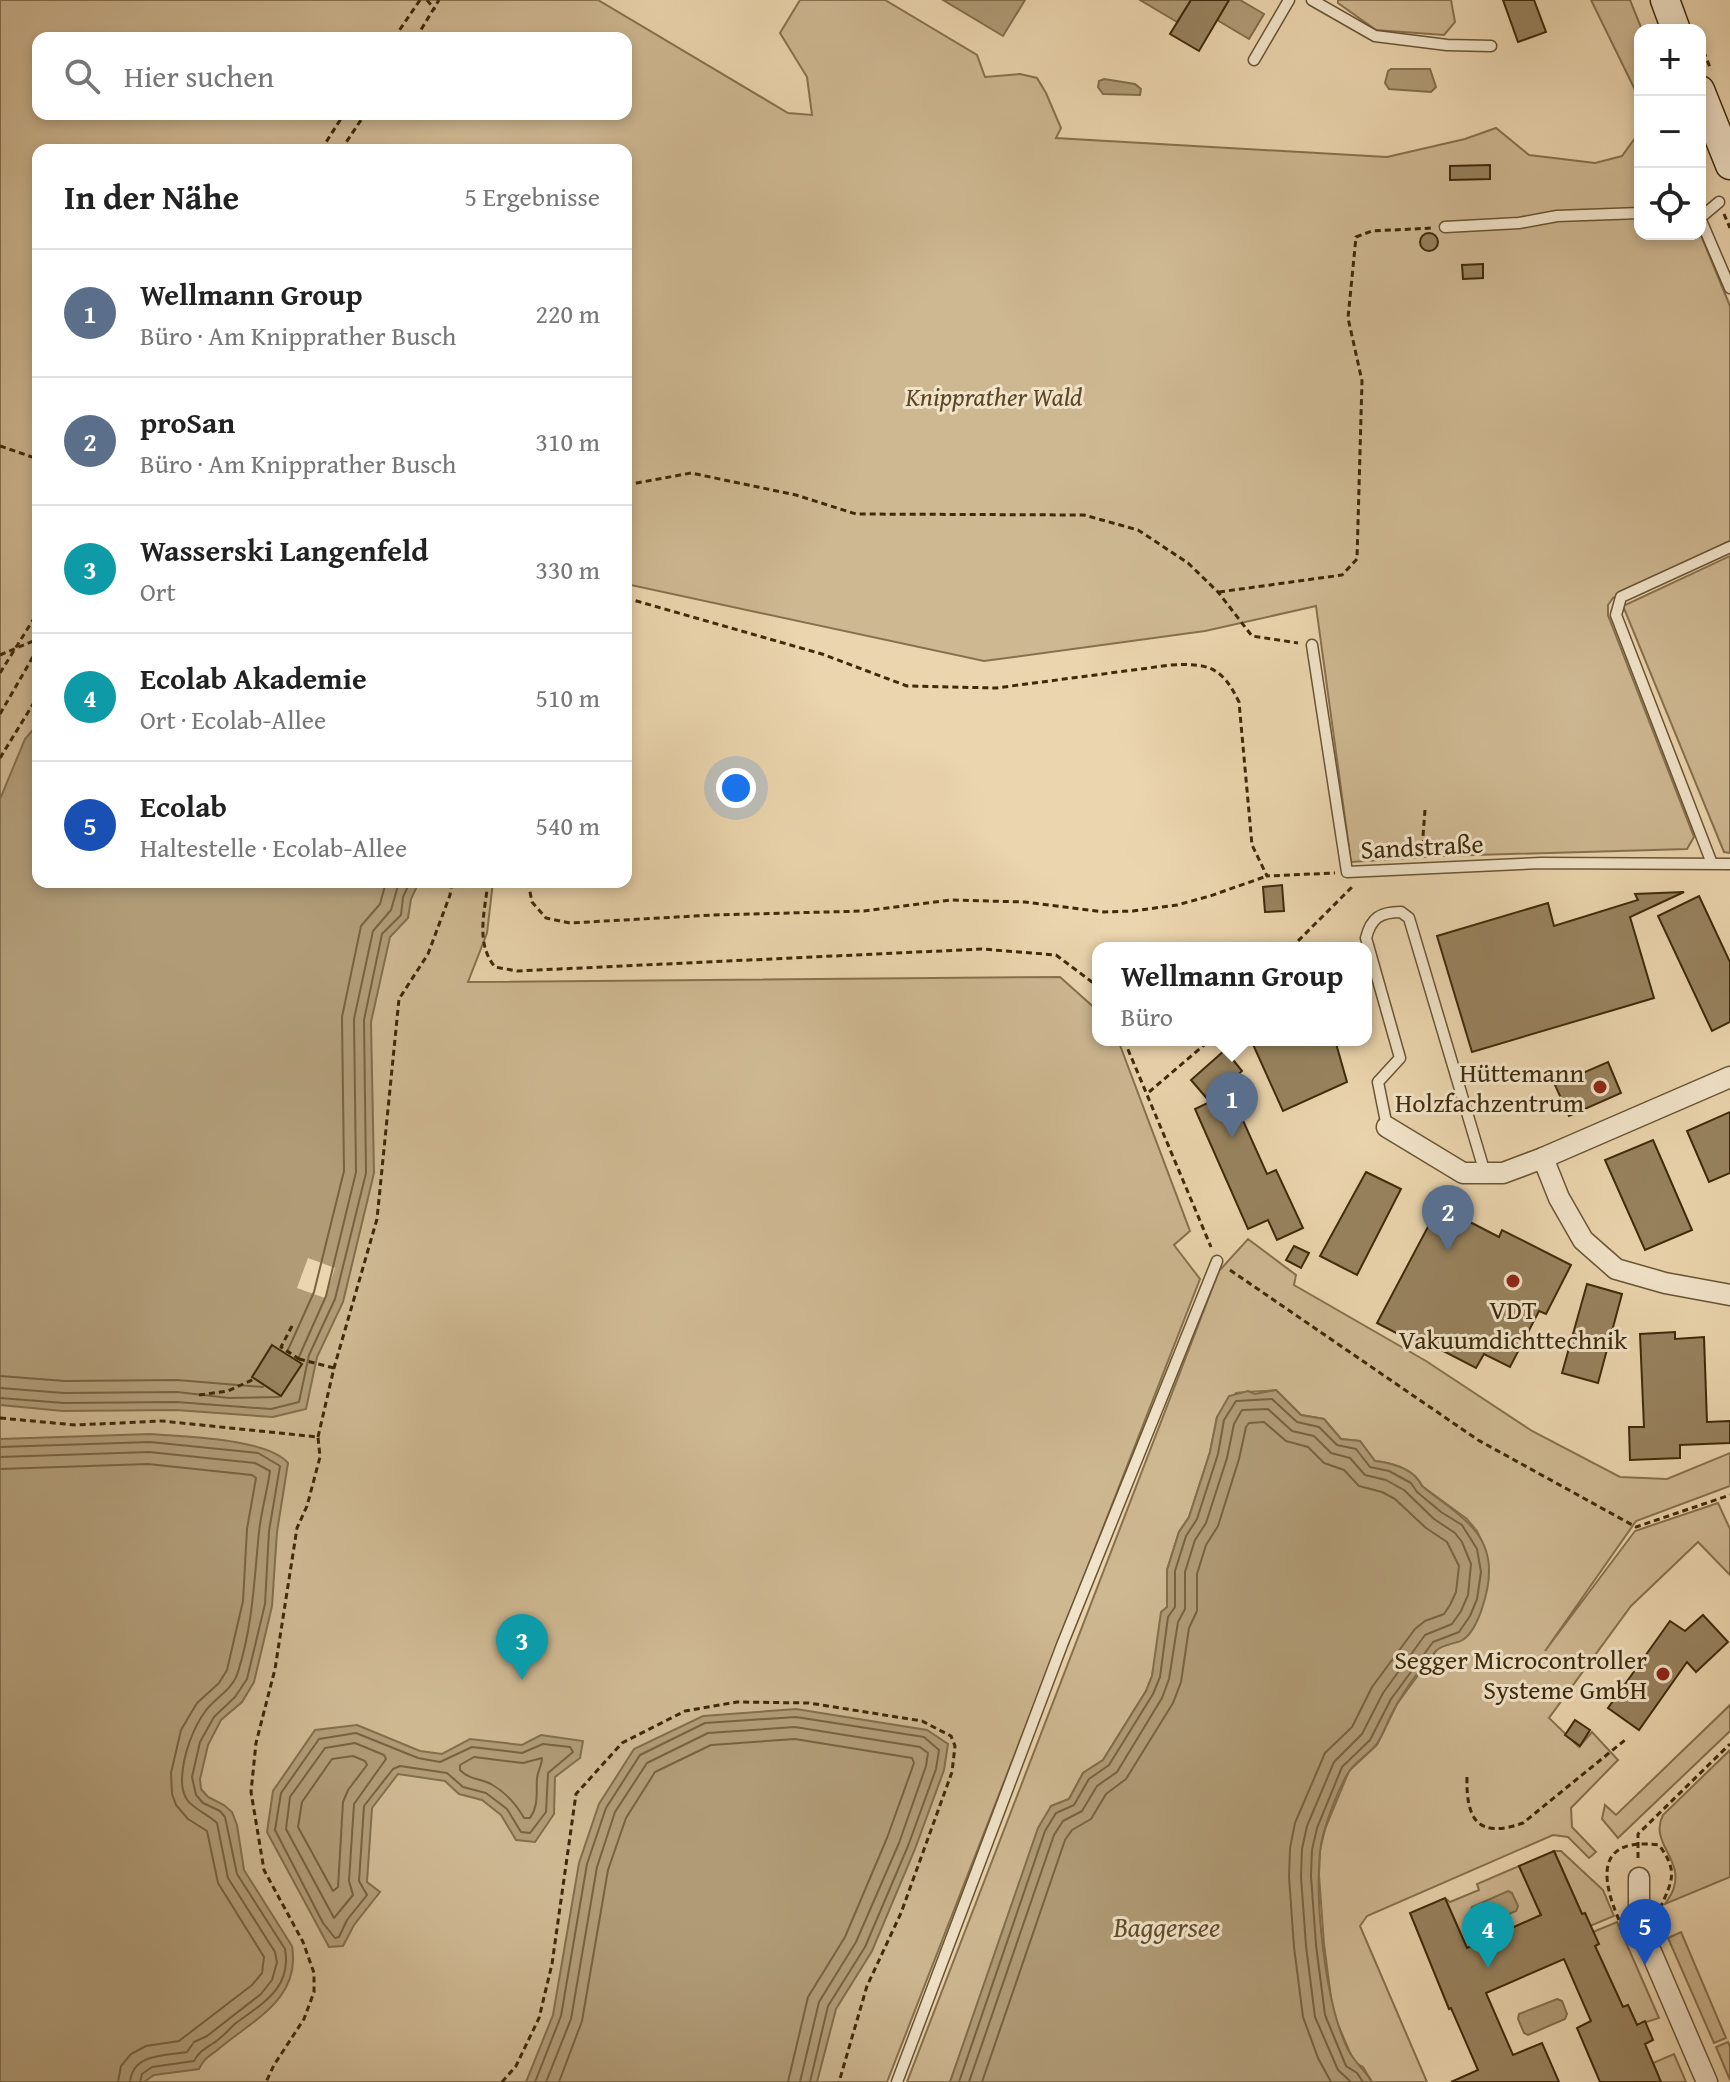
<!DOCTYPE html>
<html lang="de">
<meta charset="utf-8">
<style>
body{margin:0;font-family:"Gentium Book Plus",serif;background:#f2f2f2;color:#222}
.controls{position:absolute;right:24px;top:24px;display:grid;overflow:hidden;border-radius:16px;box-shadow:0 4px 12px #0003}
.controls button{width:72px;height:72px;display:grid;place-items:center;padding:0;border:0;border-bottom:2px solid #e0e0e0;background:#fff;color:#222;font:40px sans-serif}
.you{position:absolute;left:736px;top:788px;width:28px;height:28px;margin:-20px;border:6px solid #fff;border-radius:50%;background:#1a73e8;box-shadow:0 0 0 12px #1a73e833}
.badge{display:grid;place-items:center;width:52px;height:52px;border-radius:50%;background:#8f2418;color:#fff;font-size:26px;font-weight:700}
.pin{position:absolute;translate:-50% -66px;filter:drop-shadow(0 2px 4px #0008)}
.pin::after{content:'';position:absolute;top:42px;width:28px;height:24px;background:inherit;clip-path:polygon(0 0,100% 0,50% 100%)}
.popup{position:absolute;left:1092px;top:942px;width:280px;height:104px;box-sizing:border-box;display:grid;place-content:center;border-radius:16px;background:#fff;filter:drop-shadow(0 2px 6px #0005);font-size:26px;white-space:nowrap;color:#767676}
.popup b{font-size:30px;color:#222}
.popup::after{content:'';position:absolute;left:50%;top:100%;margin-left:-16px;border:16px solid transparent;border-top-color:#fff}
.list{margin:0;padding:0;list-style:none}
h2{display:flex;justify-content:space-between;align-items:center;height:104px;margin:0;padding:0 32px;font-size:34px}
h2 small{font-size:26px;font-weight:400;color:#767676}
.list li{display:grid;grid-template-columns:52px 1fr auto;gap:24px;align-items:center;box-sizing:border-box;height:128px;padding:0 32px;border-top:2px solid #e0e0e0}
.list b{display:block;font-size:30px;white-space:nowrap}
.list p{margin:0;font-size:26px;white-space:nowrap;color:#767676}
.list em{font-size:26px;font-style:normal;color:#767676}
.icon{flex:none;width:44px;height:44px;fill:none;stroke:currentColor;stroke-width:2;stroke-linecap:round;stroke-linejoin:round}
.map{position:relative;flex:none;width:1730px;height:2082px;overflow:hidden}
.search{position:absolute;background:#fff;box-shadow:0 4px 12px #0003;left:32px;top:32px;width:600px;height:88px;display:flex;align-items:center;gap:20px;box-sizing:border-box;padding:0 28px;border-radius:16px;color:#767676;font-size:30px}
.panel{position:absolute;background:#fff;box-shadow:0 4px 12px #0003;left:32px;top:144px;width:600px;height:744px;border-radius:16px}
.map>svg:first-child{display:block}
.green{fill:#ceb892;stroke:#86714e;stroke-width:2;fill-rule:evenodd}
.water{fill:#b09b76;stroke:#826e4b;stroke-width:2}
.pier{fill:#ebd5ae}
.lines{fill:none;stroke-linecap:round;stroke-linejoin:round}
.shore{stroke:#776240;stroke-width:2}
.building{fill:#98835f;stroke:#3e2a0a;stroke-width:2}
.lane-casing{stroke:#695533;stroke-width:13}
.street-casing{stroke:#695533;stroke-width:23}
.secondary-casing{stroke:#3e2a0a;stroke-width:31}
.path{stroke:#3e2a0a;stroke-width:3;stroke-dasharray:6 4;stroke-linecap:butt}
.lane{stroke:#f2e4ca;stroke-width:10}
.street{stroke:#f2e4ca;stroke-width:20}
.secondary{stroke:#f2e4ca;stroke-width:28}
.poi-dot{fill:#8f2418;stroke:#f2e4ca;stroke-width:3}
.labels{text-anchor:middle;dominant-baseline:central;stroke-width:6;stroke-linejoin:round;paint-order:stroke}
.park-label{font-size:26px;font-style:italic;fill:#5b4625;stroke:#f2e4ca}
.street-label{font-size:26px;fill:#3e2a0a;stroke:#f2e4ca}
.poi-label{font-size:26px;fill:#3e2a0a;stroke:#f2e4ca;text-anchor:end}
.water-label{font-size:28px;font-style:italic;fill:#604c2a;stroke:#f2e4ca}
</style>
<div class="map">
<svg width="1730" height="2082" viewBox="0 0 1730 2082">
<rect width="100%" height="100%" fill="#ebd5ae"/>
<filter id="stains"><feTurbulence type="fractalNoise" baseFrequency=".0025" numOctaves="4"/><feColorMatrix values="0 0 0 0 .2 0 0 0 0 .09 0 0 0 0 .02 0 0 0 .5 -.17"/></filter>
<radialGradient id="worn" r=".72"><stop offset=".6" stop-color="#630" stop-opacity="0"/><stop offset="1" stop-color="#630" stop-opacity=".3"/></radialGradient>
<g class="green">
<path d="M0 0H598L788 113 812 115 807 77 780 33 800 0H885L977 55 985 77 1020 74 1037 78 1046 93 1061 128 1056 138 1387 157 1465 139 1496 128 1529 155 1595 163 1622 156 1640 131V234L1700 233 1730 306V541L1613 598 1608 605V615L1694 837 1687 849 1441 856 1351 862 1316 606 1205 631 984 661 626 584V150H38V882H493L487 933 468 982 1060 977 1098 1011V1040H1118L1190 1231 1174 1245 1200 1279 887 2082H0ZM38 38H626V114H38Z"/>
<polygon points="1338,0 1451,0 1455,22 1444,35 1376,30 1338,3"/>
<polygon points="1591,0 1630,0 1642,30 1640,100"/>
<polygon points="1730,556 1730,853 1724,852 1623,606"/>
<path d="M1248 1239 1296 1275 1294 1285 1426 1361 1532 1431 1620 1477 1667 1479 1730 1453V1486L1636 1521 1545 1651 1635 1531 1718 1503 1730 1529V1575L1698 1542 1631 1606 1549 1718 1579 1747 1592 1732 1618 1760 1571 1808 1572 1827 1596 1852 1589 1858 1568 1837 1553 1835 1367 1916 1360 1926 1427 2082H1372L1363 2067 1354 2062 1333 2013 1324 1944 1319 1875 1320 1850 1325 1829 1349 1771 1377 1745 1397 1704 1438 1648 1464 1639 1484 1546 1477 1531 1467 1519 1422 1486C1414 1469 1392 1463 1375 1461L1360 1441 1341 1439 1324 1419 1301 1415 1276 1390C1261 1392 1250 1391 1236 1393L1217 1417 1210 1452 1189 1517 1179 1532 1167 1570V1607L1152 1676 1146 1691 1103 1760 1083 1773 1069 1799 1051 1806 950 2082H907L1219 1271Z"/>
<polygon points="1730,1705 1730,1731 1618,1838 1602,1819 1605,1805 1616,1815"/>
<path d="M1730 1750V1877L1665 1904C1668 1899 1673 1893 1674 1887 1683 1859 1649 1842 1663 1815Z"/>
<polygon points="1554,1851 1561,1851 1603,1890 1614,1916 1590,1926 1585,1913 1582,1914"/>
<polygon points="1519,1866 1541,1915 1467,1948 1445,1898 1450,1902 1479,1890 1477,1884"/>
<polygon points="1617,1922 1659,2018 1637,2025 1628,2005 1623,2007 1595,1946 1593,1932"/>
<polygon points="1681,1932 1726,2038 1714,2043 1668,1938"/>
<polygon points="1728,2042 1730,2047 1730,2080 1716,2047"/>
<polygon points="1674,2054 1686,2082 1661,2082 1653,2063"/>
</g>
<g class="water">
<polygon points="943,0 1025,0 1003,36"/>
<polygon points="1140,0 1191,0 1177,22"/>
<polygon points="1229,0 1240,0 1264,14 1249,39 1217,20"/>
<polygon points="1391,69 1430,69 1436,87 1431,92 1389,89 1385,83 1388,71"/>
<polygon points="1104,79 1135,84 1141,89 1140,95 1103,94 1098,87 1099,81"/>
<polygon points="38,724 38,882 419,882 411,899 408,918 390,937 371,1022 374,1173 343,1302 317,1357 306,1409 273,1417 176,1410 63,1411 0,1405 0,799 25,739"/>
<path d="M1276 1390 1301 1415 1324 1419 1341 1439 1360 1441 1375 1461C1392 1463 1414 1469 1422 1486 1452 1511 1490 1528 1489 1572 1489 1590 1479 1628 1464 1639 1456 1645 1443 1643 1436 1651 1422 1666 1407 1687 1397 1704 1389 1717 1385 1731 1378 1742 1370 1754 1355 1761 1348 1773 1337 1792 1322 1830 1320 1852 1315 1902 1325 1997 1345 2043 1351 2060 1363 2067 1372 2082H950L1038 1828 1051 1806 1069 1799 1083 1773 1103 1760 1146 1691 1152 1676 1161 1612 1167 1607V1570L1179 1532 1189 1517 1210 1452 1217 1417 1229 1396 1248 1391 1255 1394Z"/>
<path d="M150 1434C184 1437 266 1438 288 1463L277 1532 272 1606 254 1682 242 1702 221 1720 208 1745 200 1779 201 1789 208 1797 224 1805 232 1812 237 1825 244 1870 292 1946C301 1998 255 2019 221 2047 210 2057 206 2055 199 2069L154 2075 144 2082H0V1439Z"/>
<polygon points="796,1709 927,1730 948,1744 944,1770 915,1849 872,1951 836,2009 817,2082 526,2082 553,2015 579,1863 599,1804 634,1749 703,1716"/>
<polygon points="357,1725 420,1751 442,1754 470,1739 522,1745 541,1735 583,1741 580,1758 555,1777 554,1814 535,1842 516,1840 501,1815 482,1800 459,1794 445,1781 398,1774 372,1808 367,1882 380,1892 354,1925 343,1946 329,1947 267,1832 273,1791 315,1730"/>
<polygon points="1508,1891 1512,1893 1518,1906 1516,1911 1480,1927 1476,1926 1470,1912 1472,1907"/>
<polygon points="1557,1999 1562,2001 1567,2014 1565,2019 1528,2035 1524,2033 1518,2019 1519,2014"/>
</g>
<polygon class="pier" points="308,1258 335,1268 325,1298 297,1288"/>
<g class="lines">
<g class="shore">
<polyline points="287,1352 314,1292 344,1171 342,1017 361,926 380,904 386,882"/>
<polyline points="298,1359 326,1296 356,1172 354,1019 373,931 391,910 399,882"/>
<polyline points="0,1376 65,1381 177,1380 263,1387"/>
<polyline points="0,1388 64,1393 177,1392 229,1398 279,1397"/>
<polyline points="0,1398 64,1403 176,1402 271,1409 299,1402 309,1355 335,1299 366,1173 364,1020 382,934 401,915 403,897 410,882"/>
<path d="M0 1447 150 1442 258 1453 280 1466 269 1531 265 1604 247 1679 235 1697 214 1717 200 1742 192 1777 196 1795 203 1803 220 1811 225 1817 237 1874 285 1949C292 1988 263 2003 236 2023 228 2030 221 2039 212 2044 203 2050 199 2052 194 2061L152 2067 142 2074 140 2082"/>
<path d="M0 1457 149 1452 255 1463 270 1471C267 1492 261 1512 259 1532 254 1581 253 1624 238 1672 233 1689 218 1696 207 1709 193 1727 183 1755 182 1778 181 1808 200 1807 217 1823L228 1878 275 1952 277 1962 272 1980 261 1994 207 2036 194 2042 187 2052C165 2056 133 2053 130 2082"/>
<polyline points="0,1469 148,1464 252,1475 256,1478 247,1529 243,1601 227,1670 219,1683 197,1703 181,1730 171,1773 172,1794 176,1805 188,1819 207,1831 218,1883 264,1957 262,1973 252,1985 179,2041 146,2046 131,2054 121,2066 118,2082"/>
<polygon points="356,1733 418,1758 440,1762 472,1747 522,1753 543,1744 570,1747 573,1752 548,1773 546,1812 530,1833 521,1832 507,1809 486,1793 463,1787 447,1773 400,1766 393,1769 364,1806 359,1881 367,1895 347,1920 339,1937 335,1938 323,1923 275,1830 281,1793 319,1739"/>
<polygon points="355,1743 384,1755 386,1759 354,1804 349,1881 353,1895 334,1918 286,1829 290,1797 325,1748"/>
<polygon points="353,1756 365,1761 367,1765 348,1790 343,1802 338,1887 333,1891 298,1827 302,1802 332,1759"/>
<path d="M474 1757 523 1763 542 1758C542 1765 538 1770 537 1778 536 1793 539 1805 530 1818H524C516 1804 505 1792 491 1784 479 1778 470 1780 460 1770V1765Z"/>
<polyline points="535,2082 561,2016 587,1864 606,1808 640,1755 705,1723 796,1717 924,1737 939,1750 936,1769 908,1846 865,1947 828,2006 810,2082"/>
<polyline points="546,2082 571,2019 597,1867 615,1812 647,1763 708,1733 795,1727 920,1747 928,1753 926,1766 899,1843 856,1942 819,2002 800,2082"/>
<polyline points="559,2082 582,2021 608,1870 626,1818 655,1772 711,1745 795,1739 912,1758 914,1763 887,1838 845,1937 808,1997 788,2082"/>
<polyline points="959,2082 1045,1831 1056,1813 1074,1805 1089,1779 1109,1765 1153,1694 1160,1677 1168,1617 1175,1607 1175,1571 1186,1536 1197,1519 1218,1454 1224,1420 1236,1401 1272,1399 1297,1422 1319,1427 1337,1445 1356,1449 1370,1467 1389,1471 1411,1483 1417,1492 1441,1512 1462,1525 1477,1549 1481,1572 1477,1599 1470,1616 1459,1632 1433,1642 1391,1699 1370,1740 1342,1767 1317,1828 1312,1850 1311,1876 1316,1945 1325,2015 1346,2066 1357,2073 1363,2082"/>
<polyline points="969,2082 1054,1835 1063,1821 1082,1811 1097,1786 1117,1772 1162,1698 1169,1679 1178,1622 1185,1609 1185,1572 1195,1540 1206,1523 1227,1458 1234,1424 1242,1410 1268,1409 1292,1431 1314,1436 1331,1453 1350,1458 1365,1475 1386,1480 1404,1490 1434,1519 1455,1533 1462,1542 1471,1564 1468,1595 1461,1611 1452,1624 1425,1635 1383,1693 1362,1734 1334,1762 1307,1826 1302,1849 1301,1877 1306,1946 1315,2017 1338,2070 1351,2082"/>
<polyline points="982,2082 1065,1840 1072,1830 1091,1819 1106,1794 1126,1779 1173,1703 1181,1682 1189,1628 1197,1611 1197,1574 1206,1545 1218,1526 1239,1459 1246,1427 1249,1423 1264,1422 1286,1441 1308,1447 1324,1463 1344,1470 1359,1486 1382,1492 1395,1499 1426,1528 1447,1542 1459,1566 1456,1592 1450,1605 1444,1614 1425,1621 1415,1629 1372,1687 1352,1727 1325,1753 1295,1823 1290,1848 1289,1877 1294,1947 1303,2017 1318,2058 1331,2082"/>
</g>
</g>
<g class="building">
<polygon points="1191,0 1229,0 1199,51 1170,34"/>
<polygon points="1503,0 1534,0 1546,32 1518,42"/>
<polygon points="1490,165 1490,179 1450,180 1450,166"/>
<circle cx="1429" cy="242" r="9"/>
<polygon points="1483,264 1483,278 1463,279 1462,265"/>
<polygon points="1282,885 1284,911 1265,912 1263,887"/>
<polygon points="1684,892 1630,917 1654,998 1472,1052 1437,936 1548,903 1554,926 1638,900 1635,894"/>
<polygon points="1699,896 1730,962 1730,1022 1712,1031 1658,916"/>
<polygon points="1251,1040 1335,1040 1347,1082 1283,1111"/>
<polygon points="1225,1050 1242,1071 1227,1085 1267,1174 1276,1170 1303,1228 1277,1240 1268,1220 1248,1229 1195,1109 1210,1102 1191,1080"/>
<polygon points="1608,1062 1621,1093 1569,1116 1555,1085"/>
<polygon points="1730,1112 1730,1173 1709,1182 1687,1131"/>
<polygon points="1653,1140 1692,1230 1645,1250 1605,1160"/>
<polygon points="1366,1172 1401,1189 1357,1275 1320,1256"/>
<polygon points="1439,1206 1499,1237 1502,1230 1571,1265 1546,1314 1539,1311 1510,1367 1484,1354 1476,1368 1426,1342 1423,1347 1377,1323"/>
<polygon points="1294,1246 1309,1253 1301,1268 1286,1260"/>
<polygon points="1587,1284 1622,1294 1598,1383 1562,1373"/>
<polygon points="1675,1332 1675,1339 1704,1337 1707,1422 1730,1421 1730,1443 1680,1445 1680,1458 1630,1460 1629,1427 1644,1427 1640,1334"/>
<polygon points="272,1345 302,1364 281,1396 252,1377"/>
<polygon points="1703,1615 1728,1642 1696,1672 1687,1662 1639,1730 1608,1708 1670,1621 1685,1631"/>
<polygon points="1575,1720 1590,1730 1580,1746 1565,1735"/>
<polygon points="1554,1851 1582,1914 1585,1913 1599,1944 1595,1946 1623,2007 1628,2005 1637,2025 1645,2021 1653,2040 1645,2044 1661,2082 1600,2082 1577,2028 1591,2021 1564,1959 1486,1993 1513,2055 1542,2043 1559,2082 1451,2082 1478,2070 1451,2008 1449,2009 1410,1913 1445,1898 1467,1948 1541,1915 1519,1866"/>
</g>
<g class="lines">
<defs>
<g id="lane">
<polyline points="1312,0 1375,36 1447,45 1491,46"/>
<polyline points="1254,60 1289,0"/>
<polyline points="1700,218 1730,288"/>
<polyline points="1700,218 1719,202"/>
<polyline points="1445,227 1519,223 1557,216 1640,213"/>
<polyline points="1312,645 1347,872 1541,863 1730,864"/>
<polyline points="1711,861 1616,615 1621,597 1730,547"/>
<path d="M1387 1127 1378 1082 1400 1058 1366 938C1371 918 1380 912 1401 912L1409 918 1485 1173"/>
<polyline points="897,2082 1062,1645 1217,1261"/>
</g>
<g id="street">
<polyline points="1387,1127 1463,1173 1503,1173 1543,1158 1730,1077"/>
<polyline points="1543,1158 1559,1198 1583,1240 1616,1269 1665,1283 1730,1295"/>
<polyline points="1639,1878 1639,1913 1646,1940 1707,2082"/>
</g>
<g id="secondary">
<polyline points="1665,0 1676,30"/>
<polyline points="1700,90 1730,165"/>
</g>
</defs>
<use href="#lane" class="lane-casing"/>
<use href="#street" class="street-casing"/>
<use href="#secondary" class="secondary-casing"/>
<g class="path">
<polyline points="427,0 435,10"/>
<polyline points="394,38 420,0"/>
<polyline points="416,38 439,0"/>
<polyline points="1700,42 1711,70"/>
<polyline points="321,150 344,114"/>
<polyline points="341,150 365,114"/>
<polyline points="1724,214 1730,228"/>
<polyline points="0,446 38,459"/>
<polyline points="626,485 691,473 796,495 856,514 1084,515 1138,530 1188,563 1218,592 1252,636 1298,643"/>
<polyline points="1219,592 1342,575 1357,559 1362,381 1348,318 1356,237 1372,231 1433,228"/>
<path d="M626 598 822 654 907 686 996 688 1171 665C1209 663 1222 667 1239 702L1252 845 1267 876 1335 873"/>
<polyline points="0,655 38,639"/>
<polyline points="0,673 38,612"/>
<polyline points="0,714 38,648"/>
<polyline points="0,758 38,696"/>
<polyline points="1425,810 1423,836 1425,856"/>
<path d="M488 882C485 911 475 943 495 967L517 971 982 949 1056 955 1092 982 1098 992"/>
<polyline points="528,882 532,902 546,918 570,923 713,915 864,911 951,900 1025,902 1104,912 1133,911 1177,905 1210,896 1267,876"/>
<polyline points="1291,948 1352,887"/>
<polyline points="1124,1040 1211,1247"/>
<polyline points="1149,1092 1210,1040"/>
<polyline points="1230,1270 1478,1440 1636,1527 1730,1495"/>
<polyline points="292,1326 281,1347 299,1359 297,1361"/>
<polyline points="299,1359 334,1368"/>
<polyline points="199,1395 228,1391 254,1379"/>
<polyline points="0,1418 76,1425 162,1421 318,1437 320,1457 307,1506 297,1528 275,1669 256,1743 251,1792 264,1870 303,1942 314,1973 314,1992 304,2019 274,2065 266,2082"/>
<polyline points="318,1437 334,1368 377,1219 399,999 428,954 450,895 452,882"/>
<path d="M1467 1777C1466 1820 1478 1839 1523 1823L1625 1740"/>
<polyline points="1638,1858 1638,1834 1730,1744"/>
<path d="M1619 1920C1600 1876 1597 1837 1659 1845 1678 1871 1673 1880 1660 1908"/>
<polyline points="502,2082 516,2066 539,2018 552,1964 576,1794 622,1743 685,1711 737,1702 809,1703 922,1721 951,1736 955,1746 952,1772 901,1913 867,1986 839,2082"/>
</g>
<use href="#lane" class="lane"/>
<use href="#street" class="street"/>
<use href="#secondary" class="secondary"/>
</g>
<g class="poi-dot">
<circle cx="1600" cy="1087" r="8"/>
<circle cx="1513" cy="1281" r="8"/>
<circle cx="1663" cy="1674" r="8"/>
</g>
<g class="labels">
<g class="park-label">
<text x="994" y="396">Knipprather Wald</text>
</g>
<g class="street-label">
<text transform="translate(1422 846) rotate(-3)">Sandstraße</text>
</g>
<g class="poi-label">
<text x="1584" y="1072">Hüttemann<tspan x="1584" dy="30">Holzfachzentrum</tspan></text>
<text x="1513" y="1309" text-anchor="middle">VDT<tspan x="1513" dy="30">Vakuumdichttechnik</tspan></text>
<text x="1647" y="1659">Segger Microcontroller<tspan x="1647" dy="30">Systeme GmbH</tspan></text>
</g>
<g class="water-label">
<text x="1167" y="1926">Baggersee</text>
</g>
</g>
<rect width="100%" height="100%" filter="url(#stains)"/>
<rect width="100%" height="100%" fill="url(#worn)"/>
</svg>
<div class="controls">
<button>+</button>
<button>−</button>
<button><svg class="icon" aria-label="locate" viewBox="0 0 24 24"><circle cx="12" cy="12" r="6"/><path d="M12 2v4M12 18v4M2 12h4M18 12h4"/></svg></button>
</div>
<div class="you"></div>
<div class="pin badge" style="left:1232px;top:1138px;background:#5c6f8a">1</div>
<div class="popup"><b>Wellmann Group</b>Büro</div>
<div class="pin badge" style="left:1448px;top:1251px;background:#5c6f8a">2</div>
<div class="pin badge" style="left:522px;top:1680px;background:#0f9aa8">3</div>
<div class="pin badge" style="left:1488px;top:1968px;background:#0f9aa8">4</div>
<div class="pin badge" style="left:1645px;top:1965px;background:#1a4fb4">5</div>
<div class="search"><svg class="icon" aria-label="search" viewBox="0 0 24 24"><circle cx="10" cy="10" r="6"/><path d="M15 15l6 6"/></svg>Hier suchen</div>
<section class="panel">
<h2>In der Nähe<small>5 Ergebnisse</small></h2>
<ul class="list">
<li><span class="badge" style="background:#5c6f8a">1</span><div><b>Wellmann Group</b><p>Büro · Am Knipprather Busch</p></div><em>220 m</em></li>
<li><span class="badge" style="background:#5c6f8a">2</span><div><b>proSan</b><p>Büro · Am Knipprather Busch</p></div><em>310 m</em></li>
<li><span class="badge" style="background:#0f9aa8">3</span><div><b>Wasserski Langenfeld</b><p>Ort</p></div><em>330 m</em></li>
<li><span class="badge" style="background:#0f9aa8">4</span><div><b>Ecolab Akademie</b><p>Ort · Ecolab-Allee</p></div><em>510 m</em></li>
<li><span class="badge" style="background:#1a4fb4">5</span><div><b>Ecolab</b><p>Haltestelle · Ecolab-Allee</p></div><em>540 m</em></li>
</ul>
</section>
</div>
